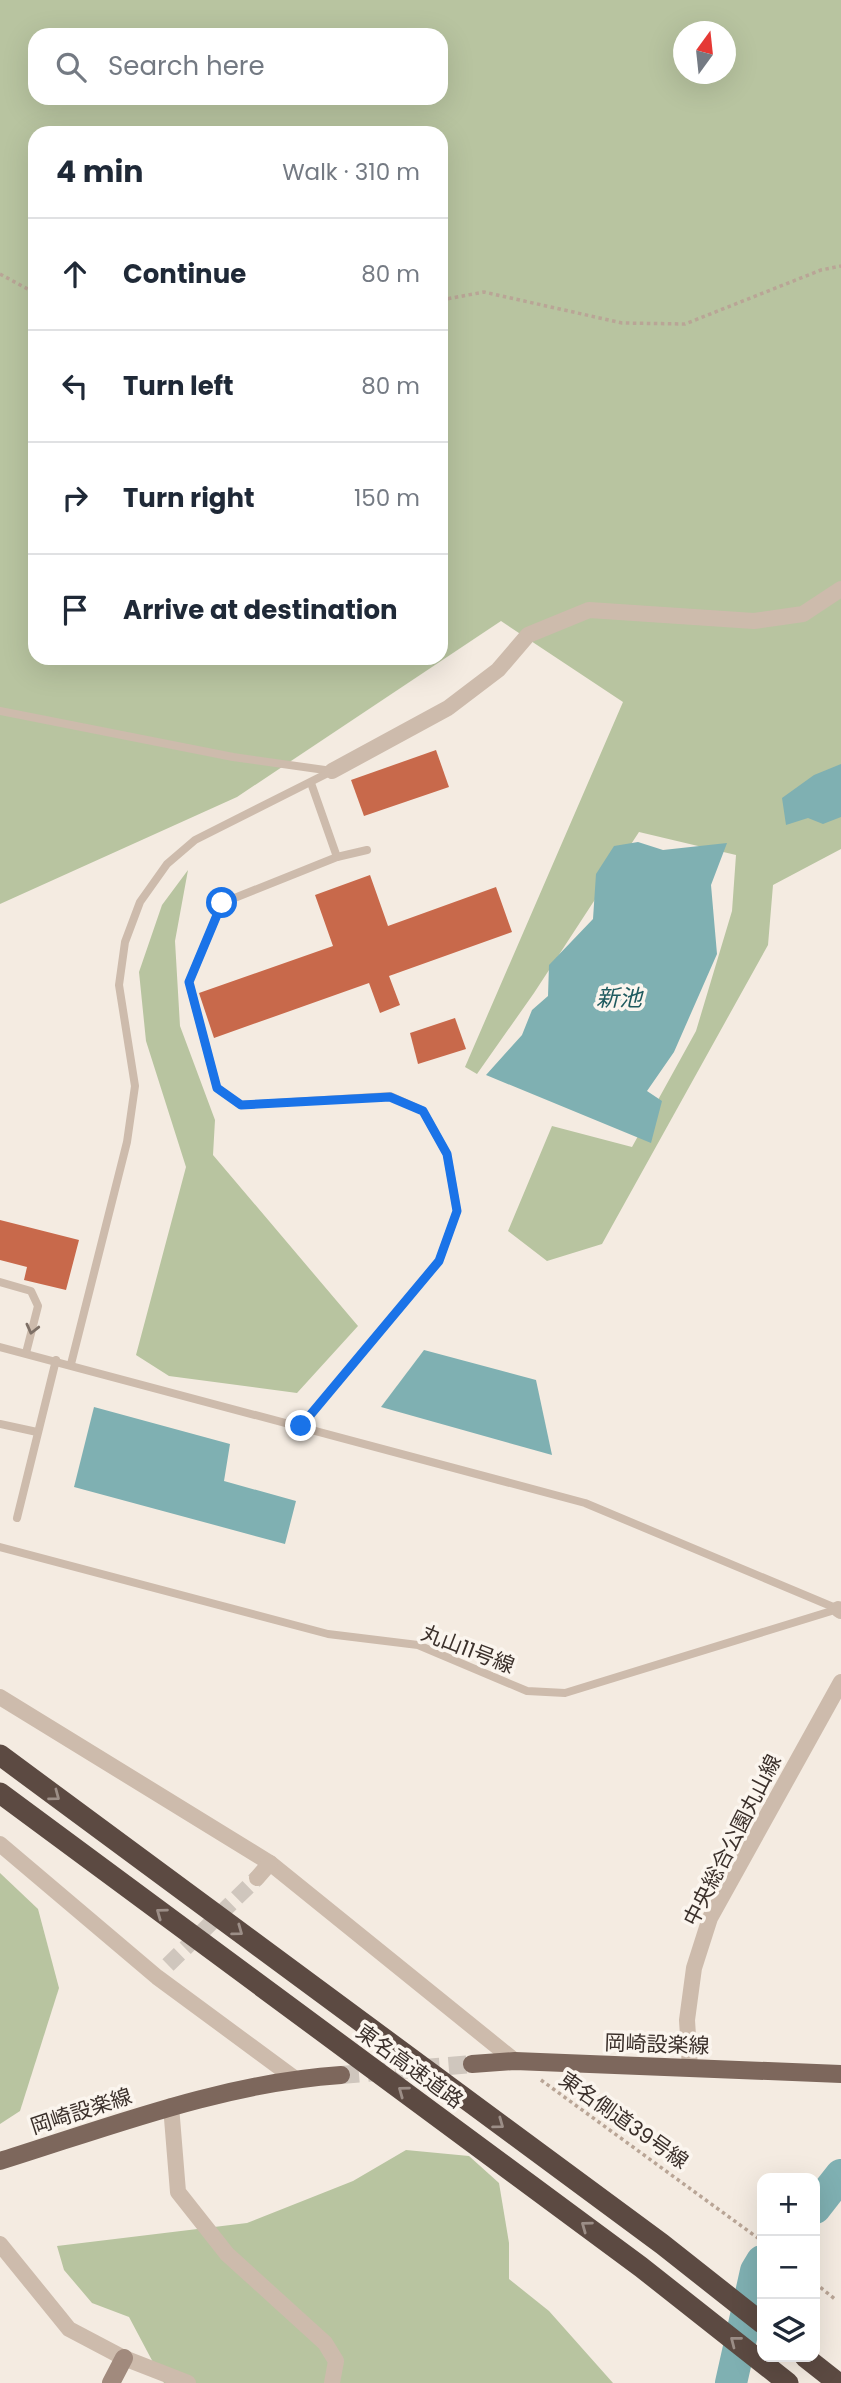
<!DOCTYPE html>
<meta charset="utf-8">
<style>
body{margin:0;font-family:Poppins,"Noto Sans JP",sans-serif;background:#f2f2f3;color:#1f2937}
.controls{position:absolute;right:21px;bottom:21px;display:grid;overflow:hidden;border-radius:14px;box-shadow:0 7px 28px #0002}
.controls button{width:63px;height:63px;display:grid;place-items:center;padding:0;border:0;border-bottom:2px solid #e0e1e3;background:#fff;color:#1f2937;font:35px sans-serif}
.compass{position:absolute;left:673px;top:21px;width:63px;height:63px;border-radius:50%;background:#fff;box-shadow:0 7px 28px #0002;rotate:15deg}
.stop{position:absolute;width:21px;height:21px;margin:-16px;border:5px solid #1a73e8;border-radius:50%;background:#fff}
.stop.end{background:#1a73e8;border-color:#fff;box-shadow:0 2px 7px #0008}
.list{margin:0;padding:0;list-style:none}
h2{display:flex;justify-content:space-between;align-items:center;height:91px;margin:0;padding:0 28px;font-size:30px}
h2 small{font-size:23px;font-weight:400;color:#747a83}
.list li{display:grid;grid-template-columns:46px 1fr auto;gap:21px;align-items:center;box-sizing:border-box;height:112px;padding:0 28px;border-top:2px solid #e0e1e3}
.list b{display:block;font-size:26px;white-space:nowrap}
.list em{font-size:23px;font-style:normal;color:#747a83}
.icon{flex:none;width:38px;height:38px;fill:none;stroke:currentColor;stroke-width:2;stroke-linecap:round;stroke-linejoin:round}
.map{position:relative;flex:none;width:841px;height:2383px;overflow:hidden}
.search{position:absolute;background:#fff;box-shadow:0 7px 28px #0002;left:28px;top:28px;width:420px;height:77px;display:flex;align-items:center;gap:18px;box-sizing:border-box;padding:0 24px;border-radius:21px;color:#747a83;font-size:26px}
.panel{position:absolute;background:#fff;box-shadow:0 7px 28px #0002;left:28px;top:126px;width:420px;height:539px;border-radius:21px}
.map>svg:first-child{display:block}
.green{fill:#b8c4a0;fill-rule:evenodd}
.water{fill:#7fb0b2}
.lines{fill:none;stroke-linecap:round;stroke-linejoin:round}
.river{stroke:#7fb0b2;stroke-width:32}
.building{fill:#c8694b}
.street-tunnel{stroke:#cfc6bd;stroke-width:16;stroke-dasharray:16 8;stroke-linecap:butt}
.primary-tunnel{stroke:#cfc6bd;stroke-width:18;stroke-dasharray:18 9;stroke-linecap:butt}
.path{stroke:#b9a596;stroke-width:3.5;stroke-dasharray:3.5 3.5;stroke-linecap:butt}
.lane{stroke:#cdbbac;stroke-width:8}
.street{stroke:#cdbbac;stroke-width:16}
.secondary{stroke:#a18a7d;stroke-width:18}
.primary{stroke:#7d675c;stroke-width:18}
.highway{stroke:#5c4a42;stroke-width:21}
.oneway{stroke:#7d6f65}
.oneway2{stroke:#9c8e87}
.route{stroke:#1a73e8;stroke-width:9}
.labels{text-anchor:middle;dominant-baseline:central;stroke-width:7;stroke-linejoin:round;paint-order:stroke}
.street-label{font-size:21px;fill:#3b302b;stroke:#fbf5ee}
.water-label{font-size:23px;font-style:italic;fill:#1f5a5e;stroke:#fbf5ee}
</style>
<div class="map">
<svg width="841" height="2383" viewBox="0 0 841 2383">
<rect width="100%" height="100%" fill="#f4ebe1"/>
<g class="green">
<path d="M0 0H841V849L773 885 768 945 602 1244 547 1261 508 1231 552 1126 632 1147 696 1031 732 911 736 855 639 832 534 993 477 1074 465 1067 623 702 501 621 237 797 0 904ZM684 32H726V74H684ZM35 35H441V98H35ZM35 133H441V658H35Z"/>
<polygon points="188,870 175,941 180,1026 215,1120 213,1155 358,1326 297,1393 169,1376 136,1355 186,1167 146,1041 139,972 162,905"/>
<polygon points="0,1873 38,1909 59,1988 20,2111 0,2124"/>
<polygon points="406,2150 469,2156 499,2183 509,2243 509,2279 549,2311 613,2383 164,2383 129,2317 92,2303 64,2270 57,2246 247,2223 353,2181"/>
</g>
<g class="water">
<polygon points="841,764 841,817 823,824 808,818 786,825 782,798 814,775"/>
<polygon points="638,842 663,850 727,843 711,885 717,954 674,1052 647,1091 662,1101 651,1143 486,1075 522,1035 532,1010 548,996 549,965 593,919 596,874 614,846"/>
<polygon points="424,1350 536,1380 552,1455 381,1407"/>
<polygon points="94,1407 230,1444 224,1481 296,1501 285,1544 74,1487"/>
</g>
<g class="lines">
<g class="river">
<polyline points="815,2208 841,2175"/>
<polyline points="731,2383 756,2271 762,2261"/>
</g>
</g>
<g class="building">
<polygon points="436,750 449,787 364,816 351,780"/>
<polygon points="370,875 388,926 496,887 512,932 389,976 400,1005 380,1013 369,983 214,1038 199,993 333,946 315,895"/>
<polygon points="455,1018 466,1049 418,1064 410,1033"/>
<polygon points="0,1220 79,1240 66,1290 24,1280 27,1267 0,1260"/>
</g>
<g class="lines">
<polyline class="street-tunnel" points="168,1965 257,1878"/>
<polyline class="primary-tunnel" points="341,2075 472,2064"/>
<g class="path">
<polyline points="0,274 35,293"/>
<polyline points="441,300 484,292 622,323 685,324 821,270 841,266"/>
<polyline points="541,2080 762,2241"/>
<polyline points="815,2283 836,2300"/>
</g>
<g class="lane">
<polyline points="0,711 233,757 332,771"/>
<polyline points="311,783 337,857"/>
<polyline points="0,1282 31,1291 38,1306 26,1353"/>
<polyline points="0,1347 585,1503 838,1609"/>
<polyline points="71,1364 127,1142 135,1086 119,985 125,942 140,902 167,864 195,840 332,771"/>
<polyline points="0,1424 37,1432"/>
<polyline points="301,1426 439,1261 457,1211 447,1154 423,1111 390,1096 241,1105 217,1088 189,982 222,903 337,857 367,850"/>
<polyline points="17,1518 56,1360"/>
<polyline points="0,1547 328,1634 418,1645 527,1691 565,1693 838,1609"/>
</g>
<g class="street">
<polyline points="332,771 448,708 498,670 528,635 589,610 754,621 803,614 841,589"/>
<polyline points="838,1609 841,1611"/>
<polyline points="0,1697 270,1863 515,2061"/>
<polyline points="0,1844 157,1977 294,2078"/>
<polyline points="257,1878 270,1863"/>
<polyline points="690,2068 687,2020 694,1968 710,1918 841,1682"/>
<polyline points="171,2106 178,2192 227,2254 325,2343 336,2361 332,2383"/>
<polyline points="0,2244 69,2329 124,2358 188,2383"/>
</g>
<polyline class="secondary" points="111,2383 124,2358"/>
<g class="primary">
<polyline points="472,2064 515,2061 841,2074"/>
<path d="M0 2161C112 2126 223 2083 341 2075"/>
</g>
<g class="highway">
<polyline points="0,1755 662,2244 762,2323"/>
<polyline points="0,1793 641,2267 788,2383"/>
<polyline points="805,2357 838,2383"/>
</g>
</g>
<defs><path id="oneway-chevron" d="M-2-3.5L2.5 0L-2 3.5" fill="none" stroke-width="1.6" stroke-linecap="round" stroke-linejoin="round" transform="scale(1.75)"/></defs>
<use class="oneway" href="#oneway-chevron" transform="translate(32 1329) rotate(104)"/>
<g class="oneway2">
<use href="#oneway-chevron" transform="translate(55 1796) rotate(37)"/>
<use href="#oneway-chevron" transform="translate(161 1913) rotate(-144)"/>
<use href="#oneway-chevron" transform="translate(238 1931) rotate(36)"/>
<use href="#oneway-chevron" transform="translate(403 2091) rotate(-144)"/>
<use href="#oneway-chevron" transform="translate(499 2124) rotate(36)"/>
<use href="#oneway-chevron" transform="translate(586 2226) rotate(-144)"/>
<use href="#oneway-chevron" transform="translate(735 2341) rotate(-142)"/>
</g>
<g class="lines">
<polyline class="route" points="222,903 189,982 217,1088 241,1105 390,1097 423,1111 447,1154 457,1211 439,1261 301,1426"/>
</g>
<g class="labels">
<g class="street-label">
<text transform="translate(468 1649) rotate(21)">丸山11号線</text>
<text transform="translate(732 1840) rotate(-63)">中央総合公園丸山線</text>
<text transform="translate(657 2044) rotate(2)">岡崎設楽線</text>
<text transform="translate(410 2066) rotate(36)">東名高速道路</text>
<text transform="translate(81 2111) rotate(-18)">岡崎設楽線</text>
<text transform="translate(624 2120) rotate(35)">東名側道39号線</text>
</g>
<g class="water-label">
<text x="619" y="998">新池</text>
</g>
</g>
</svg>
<div class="controls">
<button>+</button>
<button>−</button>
<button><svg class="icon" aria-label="layers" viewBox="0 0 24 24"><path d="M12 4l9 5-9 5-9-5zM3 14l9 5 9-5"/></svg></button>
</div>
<svg class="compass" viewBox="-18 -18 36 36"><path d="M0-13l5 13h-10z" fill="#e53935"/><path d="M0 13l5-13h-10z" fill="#747a83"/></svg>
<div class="stop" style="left:222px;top:903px"></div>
<div class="stop end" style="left:301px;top:1426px"></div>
<div class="search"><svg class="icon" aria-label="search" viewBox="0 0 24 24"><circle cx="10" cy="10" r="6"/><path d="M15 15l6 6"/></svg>Search here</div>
<section class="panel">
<h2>4 min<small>Walk · 310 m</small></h2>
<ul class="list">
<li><svg class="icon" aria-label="ahead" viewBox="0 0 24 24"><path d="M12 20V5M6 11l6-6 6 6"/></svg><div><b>Continue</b></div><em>80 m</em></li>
<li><svg class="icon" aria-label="left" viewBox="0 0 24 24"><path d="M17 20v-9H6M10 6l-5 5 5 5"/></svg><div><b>Turn left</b></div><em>80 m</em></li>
<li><svg class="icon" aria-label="right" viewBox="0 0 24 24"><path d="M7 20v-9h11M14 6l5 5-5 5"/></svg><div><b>Turn right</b></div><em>150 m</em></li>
<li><svg class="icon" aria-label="arrive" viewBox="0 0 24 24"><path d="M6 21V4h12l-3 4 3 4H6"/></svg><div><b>Arrive at destination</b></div></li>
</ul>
</section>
</div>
